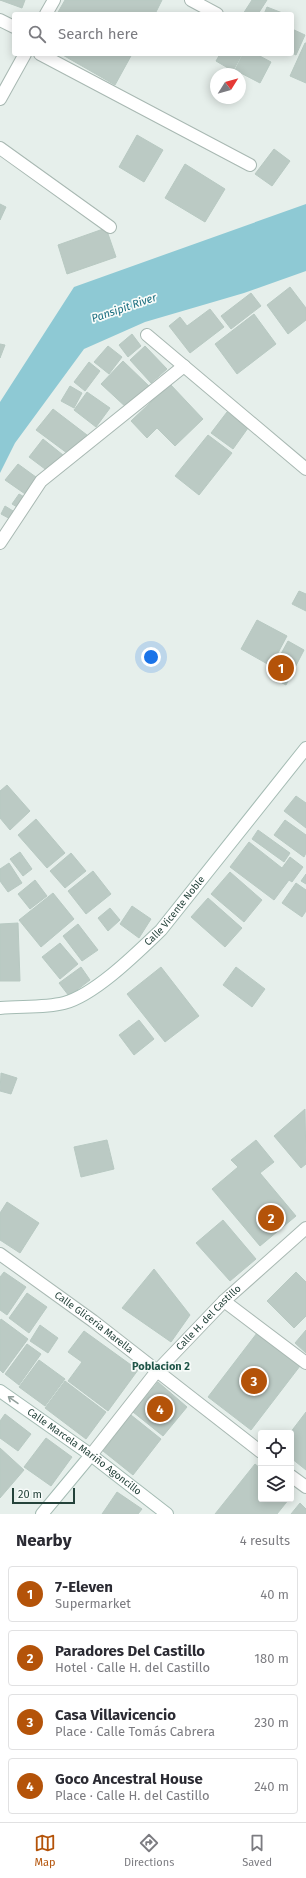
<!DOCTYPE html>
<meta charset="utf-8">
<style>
body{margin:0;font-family:"Fira Sans",sans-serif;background:#f7f7f7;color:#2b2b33}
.controls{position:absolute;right:12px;bottom:12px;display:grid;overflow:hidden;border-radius:4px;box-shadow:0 2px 10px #0003}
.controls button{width:36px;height:36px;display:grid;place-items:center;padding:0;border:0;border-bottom:1px solid #e1e1e2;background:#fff;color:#2b2b33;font:20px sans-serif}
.compass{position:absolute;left:210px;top:68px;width:36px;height:36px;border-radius:50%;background:#fff;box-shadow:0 2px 10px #0003;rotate:53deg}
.scale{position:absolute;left:12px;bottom:10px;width:63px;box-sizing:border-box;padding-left:4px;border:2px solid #24423a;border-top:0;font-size:11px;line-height:14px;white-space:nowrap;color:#24423a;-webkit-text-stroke:3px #f7fbf9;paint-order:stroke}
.you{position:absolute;left:151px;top:657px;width:14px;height:14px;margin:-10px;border:3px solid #fff;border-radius:50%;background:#1a73e8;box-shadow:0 0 0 6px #1a73e833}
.badge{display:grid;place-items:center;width:26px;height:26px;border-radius:50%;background:#b45309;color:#fff;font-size:13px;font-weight:700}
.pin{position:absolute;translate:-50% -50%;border:2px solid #fff;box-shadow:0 1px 4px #0006}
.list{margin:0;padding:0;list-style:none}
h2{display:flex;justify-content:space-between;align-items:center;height:52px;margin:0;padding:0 16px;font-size:17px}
h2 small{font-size:13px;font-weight:400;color:#7c7c81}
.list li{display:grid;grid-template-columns:26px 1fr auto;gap:12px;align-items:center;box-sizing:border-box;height:56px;margin:0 8px 8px;padding:0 8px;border:1px solid #e1e1e2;border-radius:4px}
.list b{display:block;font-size:15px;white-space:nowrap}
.list p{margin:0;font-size:13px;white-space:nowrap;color:#7c7c81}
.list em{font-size:13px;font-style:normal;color:#7c7c81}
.icon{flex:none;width:22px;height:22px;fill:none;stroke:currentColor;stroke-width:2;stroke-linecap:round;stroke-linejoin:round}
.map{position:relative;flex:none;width:306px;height:1514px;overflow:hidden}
.search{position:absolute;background:#fff;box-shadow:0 2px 10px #0003;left:12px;right:12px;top:12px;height:44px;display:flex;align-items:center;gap:10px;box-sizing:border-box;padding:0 14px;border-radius:4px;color:#7c7c81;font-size:15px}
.sheet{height:308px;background:#fff}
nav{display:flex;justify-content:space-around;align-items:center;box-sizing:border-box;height:56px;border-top:1px solid #e1e1e2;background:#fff;font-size:11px;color:#7c7c81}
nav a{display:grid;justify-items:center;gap:2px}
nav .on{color:#b45309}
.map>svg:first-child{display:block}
.water{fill:#8ec9d4}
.building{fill:#bbcac4;stroke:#b8c9c2}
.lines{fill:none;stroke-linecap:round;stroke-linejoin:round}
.street-casing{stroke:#a8b8b2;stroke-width:14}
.secondary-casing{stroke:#a4bbb3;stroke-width:14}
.street{stroke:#fff;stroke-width:12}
.secondary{stroke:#fff;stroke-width:12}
.oneway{stroke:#92a09c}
.labels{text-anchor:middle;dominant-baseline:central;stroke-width:3.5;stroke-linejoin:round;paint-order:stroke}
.street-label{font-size:10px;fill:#24423a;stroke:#f7fbf9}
.water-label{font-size:11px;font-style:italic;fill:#1c6f80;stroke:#f7fbf9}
.neighbourhood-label{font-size:11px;font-weight:bold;fill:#1f5548;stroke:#f7fbf9}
</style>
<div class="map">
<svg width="306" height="1514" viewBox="0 0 306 1514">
<rect width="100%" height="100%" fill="#e6efeb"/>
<polygon class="water" points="306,204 306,271 244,293 145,322 84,349 15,443 0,473 0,402 74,287"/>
<g class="building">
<polygon points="0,0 25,0 22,8"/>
<polygon points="65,0 162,0 155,14 57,14"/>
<polygon points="252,0 267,0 258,14 243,14"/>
<polygon points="267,7 285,14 264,14"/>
<polygon points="292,29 305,35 296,55 292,53"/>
<polygon points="305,43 306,43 306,83 290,76"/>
<polygon points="61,54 132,54 115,85"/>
<polygon points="220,54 242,54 233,71 216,61"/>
<polygon points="243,54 256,54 271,62 260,83 235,70"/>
<polygon points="137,135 163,150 144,182 119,167"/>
<polygon points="274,149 290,161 272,186 255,174"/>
<polygon points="185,164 225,189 205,222 165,198"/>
<polygon points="0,204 6,207 0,220"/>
<polygon points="106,228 116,257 67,274 58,245"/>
<polygon points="290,287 306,308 306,320 288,334 267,305"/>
<polygon points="251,293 261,306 231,329 221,316"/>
<polygon points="210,309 224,327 190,353 169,326 180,317 187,326"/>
<polygon points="254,314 276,344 237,374 215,344"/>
<polygon points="132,334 141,346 128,357 119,345"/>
<polygon points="0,344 5,345 0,358"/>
<polygon points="108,346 122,357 109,374 94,362"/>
<polygon points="145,346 167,369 151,383 130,360"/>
<polygon points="123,361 150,387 128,409 101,384"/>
<polygon points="89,362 100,371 85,391 74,382"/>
<polygon points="170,384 203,419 175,446 157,428 147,438 131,421"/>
<polygon points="70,386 82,393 74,408 61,401"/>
<polygon points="87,392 110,408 96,427 74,410"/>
<polygon points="53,409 87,435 71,456 36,430"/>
<polygon points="227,412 248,428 233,449 211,433"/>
<polygon points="208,435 232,453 199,495 175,476"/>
<polygon points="43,439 63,455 49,472 29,457"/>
<polygon points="18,464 40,480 28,496 5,480"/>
<polygon points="19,494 28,499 22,510 12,504"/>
<polygon points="5,506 18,514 14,521 1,514"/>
<polygon points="299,591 306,594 306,611 292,604"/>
<polygon points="257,620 287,636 271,666 241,649"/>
<polygon points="288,641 304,650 286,685 269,676"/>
<polygon points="7,785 30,811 10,830 0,818 0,791"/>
<polygon points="296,796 306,803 306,828 284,811"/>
<polygon points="36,819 65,853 47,868 18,835"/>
<polygon points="285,820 306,835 306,853 304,857 274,835"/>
<polygon points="258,830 290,853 284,862 252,839"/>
<polygon points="249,842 282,868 290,857 303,867 292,882 289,880 274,900 230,867"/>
<polygon points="20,852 32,869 23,876 10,859"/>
<polygon points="71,853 86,871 65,888 50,871"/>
<polygon points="9,863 22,883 8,892 0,881 0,869"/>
<polygon points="93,871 111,894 86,914 68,891"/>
<polygon points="230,872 262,900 244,922 211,894"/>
<polygon points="306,874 306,884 301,881"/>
<polygon points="35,880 47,896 30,909 18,894"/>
<polygon points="296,883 306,890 306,911 302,917 282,903"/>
<polygon points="53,893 74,919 41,947 19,920"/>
<polygon points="208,898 242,928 225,947 191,917"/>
<polygon points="132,906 151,919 139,938 120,924"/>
<polygon points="110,908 120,920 108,931 98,918"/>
<polygon points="18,923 20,981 0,981 0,924"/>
<polygon points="78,924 98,950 82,961 63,936"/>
<polygon points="60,943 78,964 60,979 42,957"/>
<polygon points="81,967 90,980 69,996 59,983"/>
<polygon points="161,967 199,1016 165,1042 127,994"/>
<polygon points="236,967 265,989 252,1007 223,985"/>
<polygon points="139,1020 154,1039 134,1055 119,1035"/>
<polygon points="1,1073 17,1078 11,1094 0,1091"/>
<polygon points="305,1109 306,1164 301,1168 274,1136"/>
<polygon points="107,1140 114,1169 81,1177 74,1147"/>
<polygon points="256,1140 274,1162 260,1173 296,1216 260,1246 212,1189 238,1167 231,1160"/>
<polygon points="7,1202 39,1223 20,1253 0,1240 0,1213"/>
<polygon points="223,1220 256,1259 230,1281 196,1243"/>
<polygon points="154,1269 190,1315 171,1342 122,1308"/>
<polygon points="4,1272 26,1287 7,1315 0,1310 0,1277"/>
<polygon points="296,1272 306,1282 306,1316 294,1328 267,1301"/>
<polygon points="27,1293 47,1307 29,1333 9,1318"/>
<polygon points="1,1319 28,1339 3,1373 0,1370 0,1321"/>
<polygon points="40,1325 58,1338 48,1353 30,1341"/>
<polygon points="306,1330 306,1353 295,1343"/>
<polygon points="84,1331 138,1370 108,1411 68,1381 82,1362 68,1352"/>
<polygon points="257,1333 300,1366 251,1430 208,1397"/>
<polygon points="27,1344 41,1354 19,1385 5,1374"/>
<polygon points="39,1360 65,1379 45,1406 19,1387"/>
<polygon points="65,1381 106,1412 86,1439 45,1408"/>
<polygon points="158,1382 187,1407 163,1436 133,1412"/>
<polygon points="306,1412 306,1470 291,1458 291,1433 290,1433"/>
<polygon points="5,1414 31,1434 18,1451 0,1438 0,1421"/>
<polygon points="131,1415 161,1439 133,1475 103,1451"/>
<polygon points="46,1438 72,1457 51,1486 24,1467"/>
<polygon points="0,1448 24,1470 0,1498"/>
<polygon points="255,1464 261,1469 261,1499 289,1499 277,1514 215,1514"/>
<polygon points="117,1492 142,1509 138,1514 102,1514"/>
<polygon points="300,1503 306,1509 306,1514 291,1514"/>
</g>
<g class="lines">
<defs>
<g id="street">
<polyline points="191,0 217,14"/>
<polyline points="46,14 54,0"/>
<polyline points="0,20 14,27"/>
<polyline points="40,54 250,165"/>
<polyline points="0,99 25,54"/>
<polyline points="0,148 110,227"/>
<polyline points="147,335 306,469"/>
<polyline points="0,543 41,481 184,366"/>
<path id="s1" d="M0 1254 93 1321 261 1452"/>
<polyline points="224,1301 306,1363"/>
<path id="s2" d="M91 1455 157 1371 224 1301 306 1228"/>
<polyline points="291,1476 306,1487"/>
</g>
<g id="secondary">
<path id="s3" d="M0 1008C21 1006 44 1008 64 1003 95 995 138 952 161 930L306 748"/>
<path id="s4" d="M0 1391 91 1455 167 1514"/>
<polyline points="42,1514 91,1455"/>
</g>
</defs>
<use href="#street" class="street-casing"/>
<use href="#secondary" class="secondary-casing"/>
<use href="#street" class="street"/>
<use href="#secondary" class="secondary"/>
</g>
<defs><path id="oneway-shaft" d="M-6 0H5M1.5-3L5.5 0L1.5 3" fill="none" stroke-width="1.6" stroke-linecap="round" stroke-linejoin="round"/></defs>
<use class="oneway" href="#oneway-shaft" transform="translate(13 1400) rotate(-145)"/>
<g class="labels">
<g class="street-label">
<text stroke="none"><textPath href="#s3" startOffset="210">Calle Vicente Noble</textPath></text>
<text stroke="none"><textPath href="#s2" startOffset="181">Calle H. del Castillo</textPath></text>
<text stroke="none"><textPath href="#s1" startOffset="116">Calle Gliceria Marella</textPath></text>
<text stroke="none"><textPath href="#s4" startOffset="104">Calle Marcela Mariño Agoncillo</textPath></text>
</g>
<g class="water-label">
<text transform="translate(124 308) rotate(-19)">Pansipit River</text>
</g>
<g class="neighbourhood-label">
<text x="161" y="1366">Poblacion 2</text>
</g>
</g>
</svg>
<div class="controls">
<button><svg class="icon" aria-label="locate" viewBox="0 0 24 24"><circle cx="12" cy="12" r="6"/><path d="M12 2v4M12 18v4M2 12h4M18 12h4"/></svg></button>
<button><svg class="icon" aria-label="layers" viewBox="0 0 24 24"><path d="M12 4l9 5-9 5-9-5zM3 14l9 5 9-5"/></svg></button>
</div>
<svg class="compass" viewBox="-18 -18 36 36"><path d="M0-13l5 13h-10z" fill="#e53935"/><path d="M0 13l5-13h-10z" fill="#7c7c81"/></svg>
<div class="scale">20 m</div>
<div class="you"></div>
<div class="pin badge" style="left:281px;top:668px">1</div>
<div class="pin badge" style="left:271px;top:1218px">2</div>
<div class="pin badge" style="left:254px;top:1381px">3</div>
<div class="pin badge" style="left:160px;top:1409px">4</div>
<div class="search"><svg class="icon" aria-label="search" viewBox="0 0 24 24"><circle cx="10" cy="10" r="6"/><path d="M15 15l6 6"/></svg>Search here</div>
</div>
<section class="sheet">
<h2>Nearby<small>4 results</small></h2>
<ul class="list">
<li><span class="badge">1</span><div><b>7-Eleven</b><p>Supermarket</p></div><em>40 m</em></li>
<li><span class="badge">2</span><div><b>Paradores Del Castillo</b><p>Hotel · Calle H. del Castillo</p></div><em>180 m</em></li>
<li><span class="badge">3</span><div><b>Casa Villavicencio</b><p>Place · Calle Tomás Cabrera</p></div><em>230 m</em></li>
<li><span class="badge">4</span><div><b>Goco Ancestral House</b><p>Place · Calle H. del Castillo</p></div><em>240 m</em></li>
</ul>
</section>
<nav>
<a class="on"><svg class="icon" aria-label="map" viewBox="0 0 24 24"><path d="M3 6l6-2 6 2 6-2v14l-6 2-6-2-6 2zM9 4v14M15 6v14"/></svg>Map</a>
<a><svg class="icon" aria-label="directions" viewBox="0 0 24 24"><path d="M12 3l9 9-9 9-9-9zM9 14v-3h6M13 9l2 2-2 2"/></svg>Directions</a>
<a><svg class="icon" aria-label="saved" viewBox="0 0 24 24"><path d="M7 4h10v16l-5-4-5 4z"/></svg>Saved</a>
</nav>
